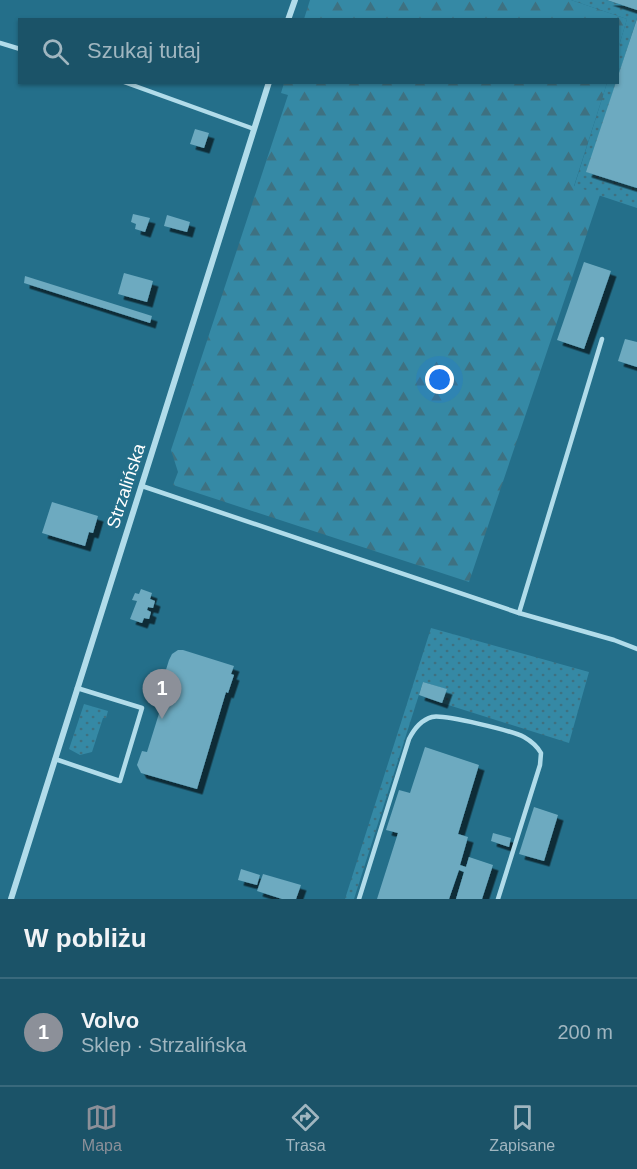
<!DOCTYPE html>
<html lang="pl">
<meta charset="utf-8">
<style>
body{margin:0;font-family:Arial,sans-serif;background:#285d71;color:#f1f3f6}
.you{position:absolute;left:440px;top:380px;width:21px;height:21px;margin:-15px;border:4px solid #fff;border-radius:50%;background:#1a73e8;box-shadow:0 0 0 9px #1a73e833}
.badge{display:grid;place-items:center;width:39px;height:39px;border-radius:50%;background:#8c9099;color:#fff;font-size:20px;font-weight:700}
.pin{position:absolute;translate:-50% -50px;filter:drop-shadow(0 2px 3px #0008)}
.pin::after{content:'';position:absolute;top:32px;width:21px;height:18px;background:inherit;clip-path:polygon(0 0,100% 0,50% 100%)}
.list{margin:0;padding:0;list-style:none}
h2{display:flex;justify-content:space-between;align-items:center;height:78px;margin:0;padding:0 24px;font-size:26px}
h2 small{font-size:20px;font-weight:400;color:#a0b6c0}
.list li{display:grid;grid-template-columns:39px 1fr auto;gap:18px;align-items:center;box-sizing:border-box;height:108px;padding:0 24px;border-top:2px solid #39697c}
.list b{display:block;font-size:22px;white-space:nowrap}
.list p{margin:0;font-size:20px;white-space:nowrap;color:#a0b6c0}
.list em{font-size:20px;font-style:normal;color:#a0b6c0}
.icon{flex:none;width:33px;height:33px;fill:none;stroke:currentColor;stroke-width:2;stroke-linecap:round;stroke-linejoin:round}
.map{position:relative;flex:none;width:637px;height:899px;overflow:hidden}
.search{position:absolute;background:#1b5368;box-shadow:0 2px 4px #0004;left:18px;right:18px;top:18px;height:66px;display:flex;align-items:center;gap:15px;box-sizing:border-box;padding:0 21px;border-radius:0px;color:#a0b6c0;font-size:22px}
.sheet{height:186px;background:#1b5368}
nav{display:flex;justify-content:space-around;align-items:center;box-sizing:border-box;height:84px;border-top:2px solid #39697c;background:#1b5368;font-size:16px;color:#a0b6c0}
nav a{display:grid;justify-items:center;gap:3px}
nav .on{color:#8c9099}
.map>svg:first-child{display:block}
.grass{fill:url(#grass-dots)}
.forest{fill:url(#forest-firs)}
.building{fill:#6daac0;filter:url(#shadow)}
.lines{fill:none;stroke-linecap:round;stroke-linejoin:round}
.lane{stroke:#b1dcea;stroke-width:4.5}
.street{stroke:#b1dcea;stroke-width:6}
.labels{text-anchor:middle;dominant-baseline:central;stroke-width:6;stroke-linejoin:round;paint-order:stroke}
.street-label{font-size:18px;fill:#fff;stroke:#246f8a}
</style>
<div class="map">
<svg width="637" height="899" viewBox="0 0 637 899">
<defs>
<pattern id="grass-dots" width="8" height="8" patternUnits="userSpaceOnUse" patternTransform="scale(1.5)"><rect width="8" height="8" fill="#3589a5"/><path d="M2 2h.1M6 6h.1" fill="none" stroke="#3e7181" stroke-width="1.8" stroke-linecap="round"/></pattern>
<pattern id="forest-firs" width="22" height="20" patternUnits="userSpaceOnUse" patternTransform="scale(1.5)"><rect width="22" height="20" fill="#3589a5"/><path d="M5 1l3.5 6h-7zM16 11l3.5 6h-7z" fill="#3e7181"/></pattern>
<filter id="shadow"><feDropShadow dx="5.5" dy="5.5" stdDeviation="0" flood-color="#0009"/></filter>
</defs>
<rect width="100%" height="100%" fill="#246f8a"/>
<g class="grass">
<polygon points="571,0 606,0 637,10 637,18 618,77 618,49 627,19"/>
<polygon points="607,83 616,83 587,172 637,188 637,208 574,187"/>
<polygon points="431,628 589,672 569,743 442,703 446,689 423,682 354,899 345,899"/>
<polygon points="84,704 108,711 106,718 103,718 92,752 80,755 69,749"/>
</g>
<g class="forest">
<polygon points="310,0 571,0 627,19 618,49 618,20 304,19"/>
<polygon points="284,83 607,83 574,186 600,195 469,582 173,485 178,472 171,450 288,95 281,93"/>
</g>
<g class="building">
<polygon points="607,0 637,0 637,10"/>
<polygon points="637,19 637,188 586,172"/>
<polygon points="195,129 209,133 204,148 190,144"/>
<polygon points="133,214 150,218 145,232 135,229 136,224 131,222"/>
<polygon points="167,215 190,222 187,232 164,226"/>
<polygon points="584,262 611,271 584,349 557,340"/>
<polygon points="124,273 153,281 147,302 118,294"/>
<polygon points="25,276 152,316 150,323 24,283"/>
<polygon points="625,339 637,342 637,367 618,361"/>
<polygon points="52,502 98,516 93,533 89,532 85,546 42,533"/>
<polygon points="141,589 152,593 150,599 155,601 153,608 148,607 147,610 151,612 149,619 144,618 142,623 130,619 137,601 132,600 135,593 139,594"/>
<polygon points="178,650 183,650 234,666 231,674 234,675 228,693 226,692 197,789 141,773 137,765 142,751 147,752 171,675 165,673 169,660 172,654"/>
<polygon points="423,682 447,689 442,703 419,695"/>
<polygon points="425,747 479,765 458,834 468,837 460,865 466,867 469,857 493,865 482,899 456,899 464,872 459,870 449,899 377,899 398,833 386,830 399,790 410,793"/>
<polygon points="534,807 558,815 544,861 519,854"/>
<polygon points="493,833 511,838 509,847 491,841"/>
<polygon points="241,869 260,875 257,885 238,880"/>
<polygon points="263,874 301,885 296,899 282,899 257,891"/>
</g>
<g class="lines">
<g class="lane">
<polyline points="0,43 20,49"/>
<polyline points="124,82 254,129"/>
<polyline points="142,486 519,613 614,640 637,649"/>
<polyline points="519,613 602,339"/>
<polyline points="55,759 120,781 142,708 77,688"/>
<path d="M359 899 409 739C414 729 421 720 432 717 443 714 513 731 524 737 531 741 537 746 541 753L540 765 498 899"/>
</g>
<g class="street">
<polyline points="288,20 295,0"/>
<polyline points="11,899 269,82"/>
</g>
</g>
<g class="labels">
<g class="street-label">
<text transform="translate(126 486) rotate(-72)">Strzalińska</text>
</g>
</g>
</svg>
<div class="you"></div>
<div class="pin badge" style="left:162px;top:719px">1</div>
<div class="search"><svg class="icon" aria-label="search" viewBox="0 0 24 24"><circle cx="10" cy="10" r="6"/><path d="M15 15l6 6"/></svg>Szukaj tutaj</div>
</div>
<section class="sheet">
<h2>W pobliżu<small></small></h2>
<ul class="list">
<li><span class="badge">1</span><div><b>Volvo</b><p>Sklep · Strzalińska</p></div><em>200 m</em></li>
</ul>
</section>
<nav>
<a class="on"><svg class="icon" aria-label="map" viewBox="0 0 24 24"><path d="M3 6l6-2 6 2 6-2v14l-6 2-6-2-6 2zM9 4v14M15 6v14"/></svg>Mapa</a>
<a><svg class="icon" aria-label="directions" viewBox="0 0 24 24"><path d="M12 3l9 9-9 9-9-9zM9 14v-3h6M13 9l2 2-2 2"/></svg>Trasa</a>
<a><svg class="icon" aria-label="saved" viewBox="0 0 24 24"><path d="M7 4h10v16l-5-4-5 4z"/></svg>Zapisane</a>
</nav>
